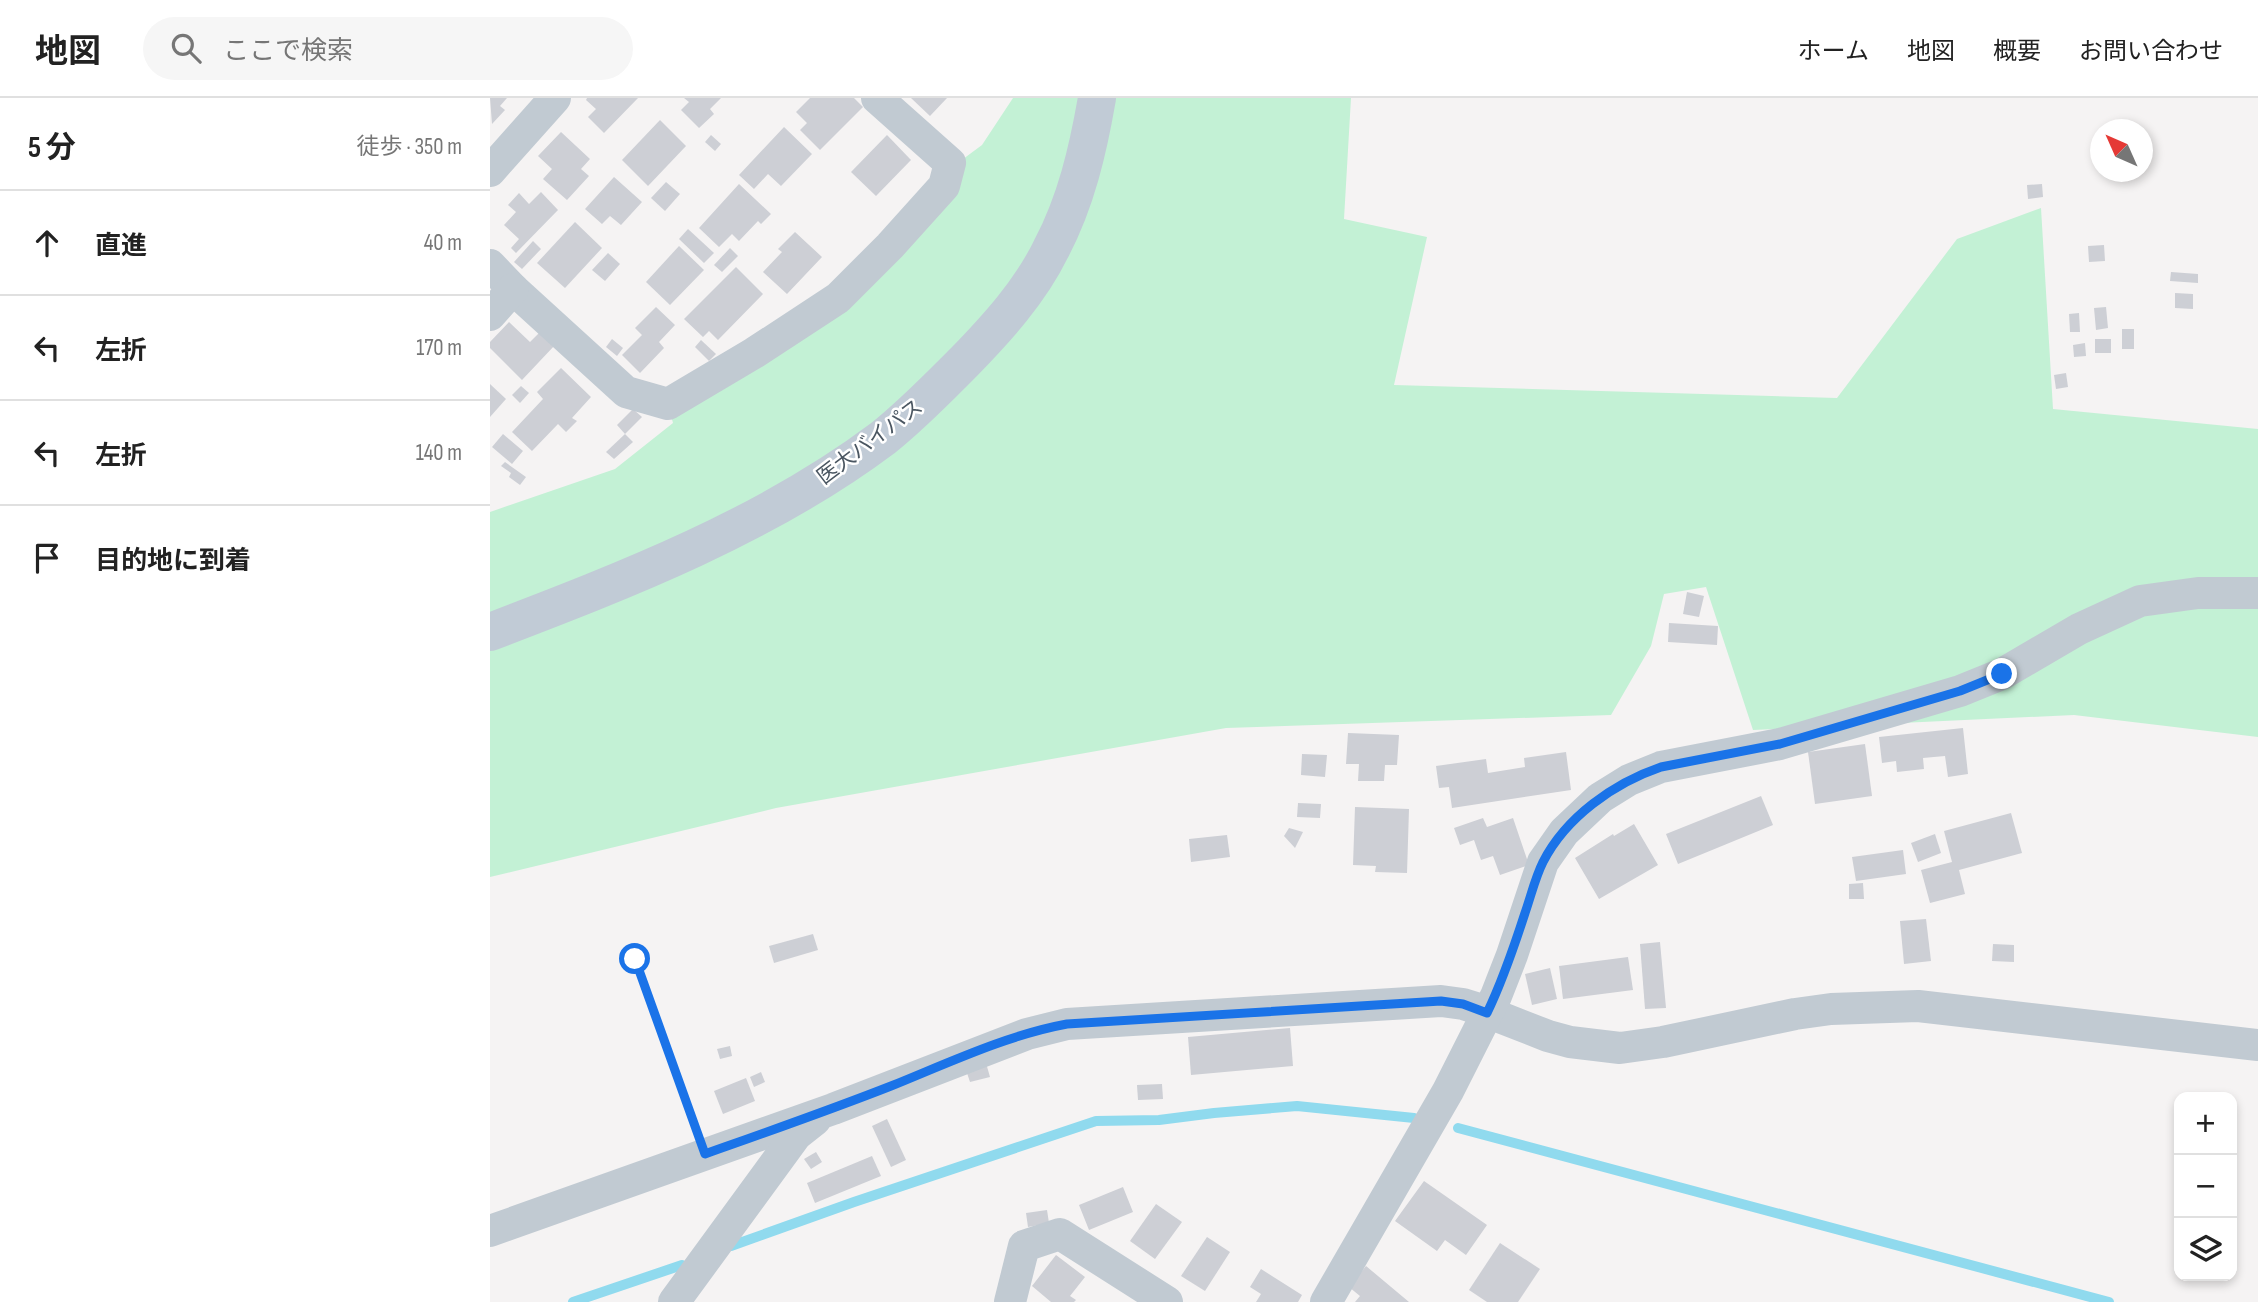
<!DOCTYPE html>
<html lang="ja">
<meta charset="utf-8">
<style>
body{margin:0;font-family:"Sofia Sans Condensed","Noto Sans JP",sans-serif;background:#f6f6f6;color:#222}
.controls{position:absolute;right:21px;bottom:21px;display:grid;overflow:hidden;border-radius:14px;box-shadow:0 4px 10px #0003}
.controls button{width:63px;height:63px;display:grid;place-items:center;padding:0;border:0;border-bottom:2px solid #e0e0e0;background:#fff;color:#222;font:35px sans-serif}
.compass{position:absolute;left:1600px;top:21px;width:63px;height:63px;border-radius:50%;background:#fff;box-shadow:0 4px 10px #0003;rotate:315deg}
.stop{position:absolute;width:21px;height:21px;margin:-16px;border:5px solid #1a73e8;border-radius:50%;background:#fff}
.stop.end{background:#1a73e8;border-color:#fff;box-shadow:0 2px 7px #0008}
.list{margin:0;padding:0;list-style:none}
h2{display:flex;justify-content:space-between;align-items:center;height:91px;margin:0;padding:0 28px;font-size:30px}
h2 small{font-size:23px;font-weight:400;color:#767676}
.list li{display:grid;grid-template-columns:46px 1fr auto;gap:21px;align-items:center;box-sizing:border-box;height:105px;padding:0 28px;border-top:2px solid #e0e0e0}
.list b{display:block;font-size:26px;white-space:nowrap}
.list em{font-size:23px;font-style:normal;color:#767676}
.icon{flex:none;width:38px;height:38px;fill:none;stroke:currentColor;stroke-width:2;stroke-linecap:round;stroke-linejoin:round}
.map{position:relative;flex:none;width:1768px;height:1204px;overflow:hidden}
header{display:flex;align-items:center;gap:42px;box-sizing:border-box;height:98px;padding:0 35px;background:#fff;border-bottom:2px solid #e0e0e0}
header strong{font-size:33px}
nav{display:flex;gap:38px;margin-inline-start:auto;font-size:24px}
.search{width:490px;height:63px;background:#f6f6f6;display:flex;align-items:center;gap:18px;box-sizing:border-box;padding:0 24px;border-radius:38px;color:#767676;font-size:26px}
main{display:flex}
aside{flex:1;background:#fff}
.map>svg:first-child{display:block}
.green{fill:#c3f1d5}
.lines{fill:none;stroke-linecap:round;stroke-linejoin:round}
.stream{stroke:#90daee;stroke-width:10}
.building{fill:#cdcfd5}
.path{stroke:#7ad0a6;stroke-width:4.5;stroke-dasharray:5 3.5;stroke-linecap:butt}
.street{stroke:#c1cad2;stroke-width:32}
.secondary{stroke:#c1cbd6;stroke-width:38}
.route{stroke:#1a73e8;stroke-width:9}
.labels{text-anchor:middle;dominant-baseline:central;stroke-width:5;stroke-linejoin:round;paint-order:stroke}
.street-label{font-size:21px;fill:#4a5661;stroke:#fff}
</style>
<header>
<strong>地図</strong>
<div class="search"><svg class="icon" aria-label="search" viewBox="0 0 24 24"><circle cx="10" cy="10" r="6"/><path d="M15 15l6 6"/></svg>ここで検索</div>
<nav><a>ホーム</a><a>地図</a><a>概要</a><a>お問い合わせ</a></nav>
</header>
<main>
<aside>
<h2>5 分<small>徒歩 · 350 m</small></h2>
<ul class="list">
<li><svg class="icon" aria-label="ahead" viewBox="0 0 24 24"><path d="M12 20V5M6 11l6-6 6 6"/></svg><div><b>直進</b></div><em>40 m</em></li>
<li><svg class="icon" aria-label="left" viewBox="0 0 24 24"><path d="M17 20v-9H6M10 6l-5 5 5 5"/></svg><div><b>左折</b></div><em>170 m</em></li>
<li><svg class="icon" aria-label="left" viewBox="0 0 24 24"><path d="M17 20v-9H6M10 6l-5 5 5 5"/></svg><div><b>左折</b></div><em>140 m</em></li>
<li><svg class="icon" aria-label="arrive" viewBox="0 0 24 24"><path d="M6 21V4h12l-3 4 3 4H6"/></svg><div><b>目的地に到着</b></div></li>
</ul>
</aside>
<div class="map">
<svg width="1768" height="1204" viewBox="0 0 1768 1204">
<rect width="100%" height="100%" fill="#f5f3f3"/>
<polygon class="green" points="523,0 861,0 854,121 937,139 904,287 1347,300 1467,141 1551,110 1563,311 1768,331 1768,639 1584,617 1263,632 1216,489 1174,496 1161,548 1121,617 736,630 286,710 0,779 0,414 125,371 183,325 178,306 270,256 465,67 492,47"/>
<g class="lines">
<g class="stream">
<polyline points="968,1030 1619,1204"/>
<polyline points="241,1148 364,1104 606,1023 669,1022 724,1015 807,1008 924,1020"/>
<polyline points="83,1204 192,1167"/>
</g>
</g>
<g class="building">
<polygon points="0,0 17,0 10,8 15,12 2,26"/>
<polygon points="97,0 148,0 114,35 98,19 106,11 96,2"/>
<polygon points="194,0 231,0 220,11 224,16 209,30 191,12 199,4"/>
<polygon points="320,0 364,0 373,9 330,52 310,32 317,25 306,14"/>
<polygon points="421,0 457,0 440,18"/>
<polygon points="170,22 196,48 158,88 132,62"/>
<polygon points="294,29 322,56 291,88 278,76 264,91 249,77"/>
<polygon points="71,34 100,61 91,71 99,78 77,102 53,81 62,71 48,58"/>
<polygon points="221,37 231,46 225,53 215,44"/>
<polygon points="397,37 421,62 386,98 361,74"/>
<polygon points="124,79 152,104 131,127 120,118 112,126 95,111"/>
<polygon points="176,84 190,96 175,113 161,100"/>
<polygon points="249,86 281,116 271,126 268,123 249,143 242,136 229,149 209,130"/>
<polygon points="1552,86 1553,99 1538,101 1537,87"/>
<polygon points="51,94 68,112 26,155 21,150 29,141 14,127 26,114 18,107 29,95 39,106"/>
<polygon points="85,124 112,150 75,190 47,165"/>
<polygon points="198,131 224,155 214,165 189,141"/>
<polygon points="305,134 332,159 297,196 273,174 292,154 288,151"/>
<polygon points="43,143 51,151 32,171 24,164"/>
<polygon points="1614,147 1615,163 1599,164 1598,148"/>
<polygon points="189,148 214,172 180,207 156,184"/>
<polygon points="240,150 248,158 232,174 224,167"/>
<polygon points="118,155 130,166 115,183 102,172"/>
<polygon points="246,169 273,196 228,242 219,233 213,239 194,221"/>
<polygon points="1681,174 1708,176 1708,185 1680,183"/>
<polygon points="1685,195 1703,196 1703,211 1685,210"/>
<polygon points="166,209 185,227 169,244 174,250 150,275 132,257 152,237 145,230"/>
<polygon points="1616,209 1618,230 1606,232 1604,210"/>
<polygon points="1589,215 1590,234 1580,234 1579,216"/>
<polygon points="19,224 40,244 51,233 65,247 32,282 0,250 0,244"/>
<rect x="1632" y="231" width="12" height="20"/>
<polygon points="122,241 133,250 127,258 116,249"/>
<rect x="1605" y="241" width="16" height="14"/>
<polygon points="211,242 226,256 219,263 205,249"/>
<polygon points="1595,245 1596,258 1584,259 1583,247"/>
<polygon points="71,270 101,299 82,320 87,323 76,334 68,326 42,353 22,334 53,301 47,294"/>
<polygon points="1576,275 1578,289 1566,291 1564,277"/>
<polygon points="0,286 16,301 0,319"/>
<polygon points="31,288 39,295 30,305 22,297"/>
<polygon points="143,311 152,319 135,336 127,327"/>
<polygon points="13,336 33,353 22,366 2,349"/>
<polygon points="135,336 143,344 124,361 116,354"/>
<polygon points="15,364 36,379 30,387 19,379 21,375 11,368"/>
<polygon points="1197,494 1214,498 1209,519 1193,516"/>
<polygon points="1179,525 1228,528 1227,547 1178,544"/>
<polygon points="1473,630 1478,676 1458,679 1455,658 1433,660 1434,671 1407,674 1406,663 1392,665 1389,639"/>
<polygon points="858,635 909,637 907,667 895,667 894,683 868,683 869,666 856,666"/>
<polygon points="1375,646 1382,698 1325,706 1318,654"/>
<polygon points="1076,654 1081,692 962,710 959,689 949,690 946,668 996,661 998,675 1035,669 1034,660"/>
<polygon points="812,656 837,657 835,679 811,677"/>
<polygon points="1271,698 1283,727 1188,766 1176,736"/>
<polygon points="808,705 831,706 830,720 807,719"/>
<polygon points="865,709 919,711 917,775 885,774 886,768 863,767"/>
<polygon points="1521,715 1532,755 1469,772 1475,796 1440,805 1431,772 1462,764 1454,733"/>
<polygon points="993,720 997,729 1023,720 1039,767 1010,777 1003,758 991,762 984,742 970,747 964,730"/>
<polygon points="1144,726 1168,767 1109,801 1085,760 1123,736 1124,738"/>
<polygon points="799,730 813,734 805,750 794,738"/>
<polygon points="1445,736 1451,755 1428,764 1421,745"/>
<polygon points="737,737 740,759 701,764 699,741"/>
<polygon points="1413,752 1416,776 1366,783 1362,759"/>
<polygon points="1373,785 1374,801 1359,801 1359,786"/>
<polygon points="1436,821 1441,863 1414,866 1410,823"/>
<polygon points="323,836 328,852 284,865 279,848"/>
<polygon points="1170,844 1176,910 1155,911 1150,846"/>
<polygon points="1503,846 1524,847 1524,864 1502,863"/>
<polygon points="1138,859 1143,892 1073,901 1069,868"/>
<polygon points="1060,870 1067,901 1042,907 1035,876"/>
<polygon points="800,930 803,968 701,977 698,939"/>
<polygon points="240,948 242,958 230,961 227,951"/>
<polygon points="496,965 500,979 480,984 476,972"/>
<polygon points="271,974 275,984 264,989 260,979"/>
<polygon points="256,980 265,1003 233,1016 224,993"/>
<polygon points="672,986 673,1001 648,1002 647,987"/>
<polygon points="397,1021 416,1062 401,1069 382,1028"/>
<polygon points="326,1054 332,1064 321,1071 314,1061"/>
<polygon points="382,1058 391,1078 325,1105 317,1085"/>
<polygon points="934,1083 997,1127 976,1157 955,1142 947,1153 905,1123"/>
<polygon points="633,1089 643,1114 599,1132 589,1107"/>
<polygon points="666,1106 692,1124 665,1161 640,1143"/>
<polygon points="557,1112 559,1125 538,1129 536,1115"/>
<polygon points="717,1139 740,1154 715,1193 691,1178"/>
<polygon points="1010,1145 1050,1171 1028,1204 997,1204 979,1192"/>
<polygon points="566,1157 595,1179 580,1198 586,1202 584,1204 561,1204 542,1188"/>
<polygon points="876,1168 919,1204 865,1204 870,1198 859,1189"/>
<polygon points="771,1171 812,1197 808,1204 766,1204 771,1196 760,1189"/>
</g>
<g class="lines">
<polyline class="path" points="145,861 205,1028"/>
<g class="street">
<polyline points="0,73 65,0"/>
<polyline points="0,167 23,191 136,294 178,306 264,255 348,200 400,148 454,88 460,65 387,0"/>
<polyline points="0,217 23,191"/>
<polyline points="0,1133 343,1011 537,936 577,926 951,903 973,906 989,911 1058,938 1080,944 1130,950 1173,944 1305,916 1341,911 1428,908 1768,947"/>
<polyline points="184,1204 306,1037 325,1022"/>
<polyline points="520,1204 534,1148 570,1136 677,1204"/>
<polyline points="836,1204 958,993 1006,898 1022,857 1053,764 1074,734 1110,700 1139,682 1171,669 1290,646 1470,593 1512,576 1589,531 1650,503 1708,495 1768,495"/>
</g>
<path class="secondary" d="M0 534C136 482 276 428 393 340 422 317 448 290 474 264 507 230 540 194 561 151 586 104 598 52 607 0"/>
</g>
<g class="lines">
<path class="route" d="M145 861 215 1056C277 1034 340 1012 401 988 458 965 517 937 577 926L951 903 973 906 997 915C1013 882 1024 849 1035 815 1041 798 1045 780 1053 764 1076 719 1124 685 1171 669L1290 646 1470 593 1512 576"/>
</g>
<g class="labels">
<g class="street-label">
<text transform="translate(380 344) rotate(-37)">医大バイパス</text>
</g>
</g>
</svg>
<div class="controls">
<button>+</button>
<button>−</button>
<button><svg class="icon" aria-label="layers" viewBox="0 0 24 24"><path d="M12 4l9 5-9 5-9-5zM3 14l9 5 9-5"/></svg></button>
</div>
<svg class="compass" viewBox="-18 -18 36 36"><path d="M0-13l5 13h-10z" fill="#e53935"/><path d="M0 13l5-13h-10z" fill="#767676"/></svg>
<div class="stop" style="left:145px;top:861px"></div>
<div class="stop end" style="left:1512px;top:576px"></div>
</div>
</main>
